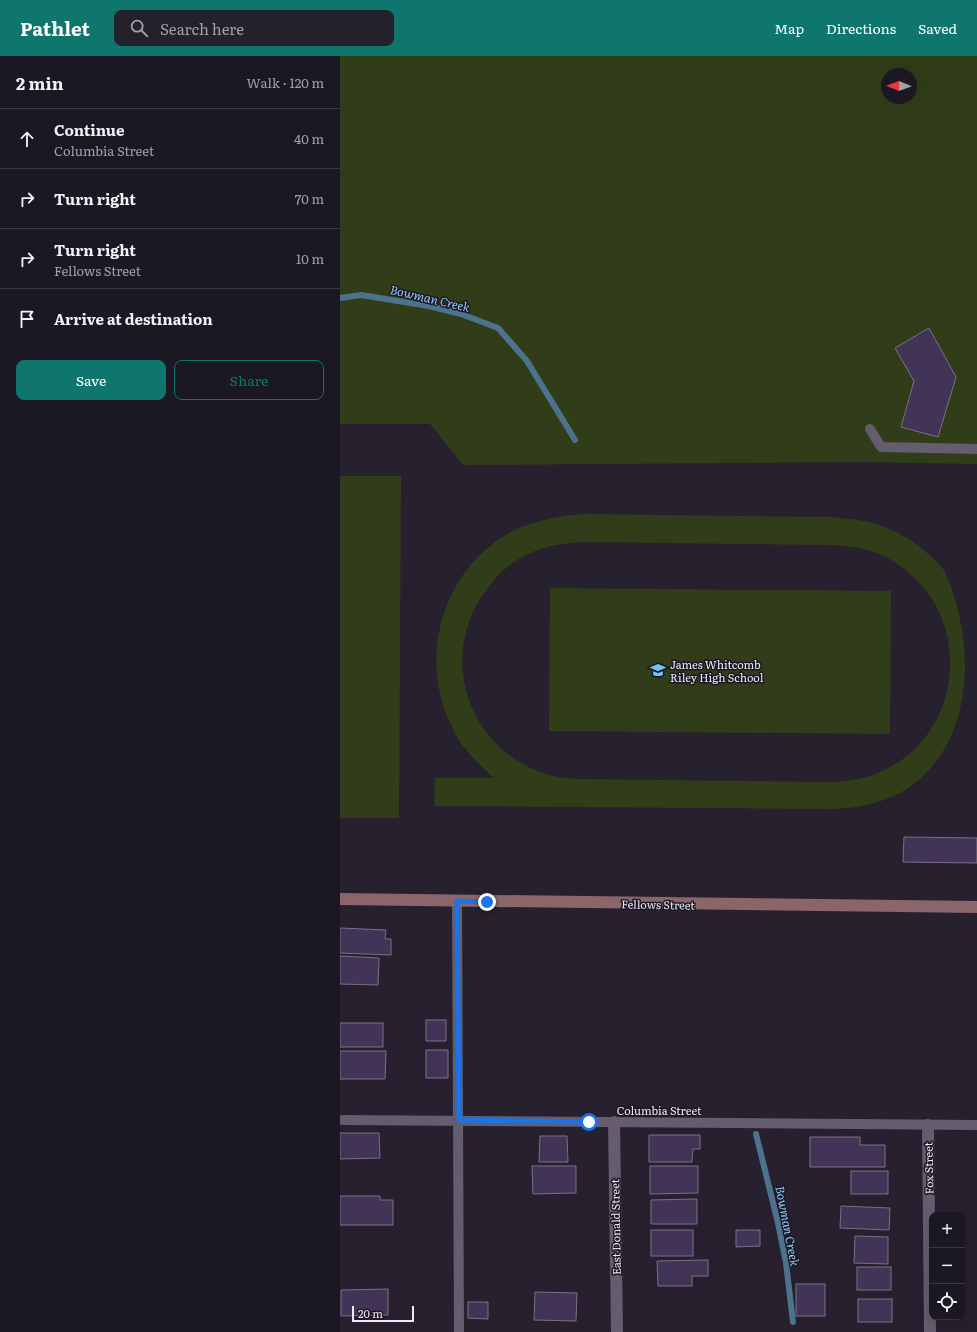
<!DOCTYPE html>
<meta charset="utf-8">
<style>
body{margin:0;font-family:Literata,serif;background:#25212b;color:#f1f3f6}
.controls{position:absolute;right:12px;bottom:12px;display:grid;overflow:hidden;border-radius:8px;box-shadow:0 4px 16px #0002}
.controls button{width:36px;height:36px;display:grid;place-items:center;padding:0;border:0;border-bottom:1px solid #3a3741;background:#1c1823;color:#f1f3f6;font:20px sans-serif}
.compass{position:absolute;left:541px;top:12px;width:36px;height:36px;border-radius:50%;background:#1c1823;box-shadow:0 4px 16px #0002;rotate:271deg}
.scale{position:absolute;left:12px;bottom:10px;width:62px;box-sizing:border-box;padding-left:4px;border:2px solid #efebf5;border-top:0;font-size:11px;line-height:14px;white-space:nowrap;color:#efebf5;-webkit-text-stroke:3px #1c1725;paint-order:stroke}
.stop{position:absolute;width:12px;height:12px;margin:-9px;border:3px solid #1a73e8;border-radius:50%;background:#fff}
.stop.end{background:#1a73e8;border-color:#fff;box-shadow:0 1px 4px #0008}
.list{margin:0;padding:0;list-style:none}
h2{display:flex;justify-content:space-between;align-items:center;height:52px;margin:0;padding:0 16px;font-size:17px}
h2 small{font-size:13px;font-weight:400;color:#a0a0a6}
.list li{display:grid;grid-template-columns:26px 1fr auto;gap:12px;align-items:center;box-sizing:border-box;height:60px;padding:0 16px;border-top:1px solid #3a3741}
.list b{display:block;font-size:15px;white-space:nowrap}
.list p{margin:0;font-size:13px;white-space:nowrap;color:#a0a0a6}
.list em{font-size:13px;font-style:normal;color:#a0a0a6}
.actions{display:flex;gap:8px;padding:12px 16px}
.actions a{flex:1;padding:9px 0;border:1px solid #0f766e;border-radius:8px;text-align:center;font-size:14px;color:#0f766e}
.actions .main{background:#0f766e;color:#fff}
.icon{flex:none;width:22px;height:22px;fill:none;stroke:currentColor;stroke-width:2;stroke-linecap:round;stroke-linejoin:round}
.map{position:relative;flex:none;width:637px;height:1276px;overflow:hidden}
header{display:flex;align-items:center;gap:24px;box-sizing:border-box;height:56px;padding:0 20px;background:#0f766e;color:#fff}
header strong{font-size:19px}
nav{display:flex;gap:22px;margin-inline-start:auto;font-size:14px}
.search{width:280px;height:36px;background:#25212b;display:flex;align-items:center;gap:10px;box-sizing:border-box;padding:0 14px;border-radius:8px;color:#a0a0a6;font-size:15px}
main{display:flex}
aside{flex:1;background:#1c1823}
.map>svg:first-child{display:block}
.green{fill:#313d18;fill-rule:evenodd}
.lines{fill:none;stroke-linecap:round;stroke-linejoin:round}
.stream{stroke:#4c738d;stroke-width:6}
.building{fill:#413456;stroke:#787284}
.lane{stroke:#635d6e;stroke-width:10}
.street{stroke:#635d6e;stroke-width:12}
.secondary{stroke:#8a656a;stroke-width:12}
.route{stroke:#1a73e8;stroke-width:5}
.labels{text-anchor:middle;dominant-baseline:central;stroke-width:3;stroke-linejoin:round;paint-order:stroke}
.poi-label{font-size:11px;fill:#efebf5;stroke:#1c1725;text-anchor:start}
.street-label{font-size:11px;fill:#efebf5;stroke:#1c1725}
.water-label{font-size:12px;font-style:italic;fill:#8dcef9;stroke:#1c1725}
</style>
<header>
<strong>Pathlet</strong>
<div class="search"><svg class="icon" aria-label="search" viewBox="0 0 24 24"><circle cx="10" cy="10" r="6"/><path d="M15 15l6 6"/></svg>Search here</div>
<nav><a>Map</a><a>Directions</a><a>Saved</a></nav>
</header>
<main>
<aside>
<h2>2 min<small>Walk · 120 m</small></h2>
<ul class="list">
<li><svg class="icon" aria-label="ahead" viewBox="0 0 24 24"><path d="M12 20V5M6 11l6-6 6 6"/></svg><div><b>Continue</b><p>Columbia Street</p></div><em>40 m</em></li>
<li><svg class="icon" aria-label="right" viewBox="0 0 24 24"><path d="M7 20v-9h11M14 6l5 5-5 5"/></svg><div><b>Turn right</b></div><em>70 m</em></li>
<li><svg class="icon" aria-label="right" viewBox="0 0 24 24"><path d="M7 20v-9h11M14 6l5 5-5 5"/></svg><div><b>Turn right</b><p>Fellows Street</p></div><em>10 m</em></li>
<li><svg class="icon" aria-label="arrive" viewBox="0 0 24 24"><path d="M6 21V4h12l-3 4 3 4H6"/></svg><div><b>Arrive at destination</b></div></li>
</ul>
<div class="actions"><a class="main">Save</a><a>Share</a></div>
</aside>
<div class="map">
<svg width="637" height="1276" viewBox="0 0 637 1276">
<rect width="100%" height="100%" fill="#26202f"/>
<g class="green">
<path d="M0 0H637V408L521 406 123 409 90 368H0ZM547 18H571V42H547Z"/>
<polygon points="0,420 61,420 59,762 0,762"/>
<path d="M244 458 492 461C508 463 523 464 537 468 563 477 586 493 604 514 637 585 637 693 560 737 539 748 516 752 493 753L94 750 95 722H154C138 707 122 693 113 673 77 604 101 514 171 476 194 464 219 460 244 458ZM244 486 492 489C504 490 516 491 528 494 549 500 568 514 582 530 631 586 614 681 546 713 529 722 512 725 494 726L237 723C223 722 208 720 195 714 124 683 99 596 147 533 157 519 170 507 186 499 204 490 223 487 244 486Z"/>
<polygon points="210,532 551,535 550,678 209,675"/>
</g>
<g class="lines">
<g class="stream">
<polyline points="0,242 21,239 89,250 121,258 158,272 187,305 235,384"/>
<polyline points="416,1078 438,1167 446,1207 453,1266"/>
</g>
</g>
<g class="building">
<polygon points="589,272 616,321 598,381 561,371 574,325 555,292"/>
<polygon points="564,781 637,782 637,807 563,806"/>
<polygon points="0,872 46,874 45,883 51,883 51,899 0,897"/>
<polygon points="0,900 39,902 38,929 0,928"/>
<rect x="86" y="964" width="20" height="21"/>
<rect x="0" y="967" width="43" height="24"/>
<rect x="86" y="994" width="22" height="28"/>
<polygon points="0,995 46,995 45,1023 0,1023"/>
<polygon points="0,1077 39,1077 40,1102 0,1103"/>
<polygon points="309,1079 360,1079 360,1093 353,1093 352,1106 309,1106"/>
<polygon points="200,1080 227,1080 228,1106 199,1106"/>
<polygon points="470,1081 520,1081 520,1089 545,1089 545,1111 470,1111"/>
<polygon points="192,1110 236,1110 236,1137 193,1138"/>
<polygon points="310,1110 358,1110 358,1137 310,1138"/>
<rect x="511" y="1115" width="37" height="23"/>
<polygon points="0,1140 40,1140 40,1144 53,1144 53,1169 0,1169"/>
<polygon points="357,1143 357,1168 311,1168 311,1144"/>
<polygon points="501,1150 550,1152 549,1174 500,1172"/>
<rect x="311" y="1174" width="42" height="26"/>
<polygon points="396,1174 420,1174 420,1190 396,1191"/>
<polygon points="515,1180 548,1181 548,1208 514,1207"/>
<polygon points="368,1204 368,1220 352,1220 352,1230 318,1230 317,1205"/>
<rect x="517" y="1211" width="34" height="23"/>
<rect x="456" y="1228" width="29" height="32"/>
<polygon points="48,1233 48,1259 1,1260 1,1234"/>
<polygon points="195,1236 237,1237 236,1265 194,1264"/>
<rect x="518" y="1243" width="34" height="23"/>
<polygon points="128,1246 148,1246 148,1263 128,1262"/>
</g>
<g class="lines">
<g class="lane">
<polyline points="530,373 541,391 637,393"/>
<polyline points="117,845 119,1276"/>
<polyline points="0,1064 637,1069"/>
</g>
<g class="street">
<polyline points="274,1066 277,1276"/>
<polyline points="588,1069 590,1276"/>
</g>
<polyline class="secondary" points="0,843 637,851"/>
</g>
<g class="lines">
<polyline class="route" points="147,846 117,845 119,1064 249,1066"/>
</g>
<defs>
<symbol id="school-bare" viewBox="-9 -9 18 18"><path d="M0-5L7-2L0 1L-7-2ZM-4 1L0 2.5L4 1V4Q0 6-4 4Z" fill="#71c1f5" stroke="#1c1725" stroke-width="2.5" paint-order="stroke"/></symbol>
</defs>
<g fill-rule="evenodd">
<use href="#school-bare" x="307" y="603" width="22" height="22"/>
</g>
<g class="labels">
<g class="poi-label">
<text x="330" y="608">James Whitcomb<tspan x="330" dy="13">Riley High School</tspan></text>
</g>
<g class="street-label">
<text transform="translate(318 848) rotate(1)">Fellows Street</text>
<text x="319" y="1054">Columbia Street</text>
<text transform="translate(588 1112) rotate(-91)">Fox Street</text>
<text transform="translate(275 1171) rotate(-91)">East Donald Street</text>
</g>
<g class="water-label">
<text transform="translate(90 242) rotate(13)">Bowman Creek</text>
<text transform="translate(448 1170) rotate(79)">Bowman Creek</text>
</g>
</g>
</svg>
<div class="controls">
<button>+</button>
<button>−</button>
<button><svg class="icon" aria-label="locate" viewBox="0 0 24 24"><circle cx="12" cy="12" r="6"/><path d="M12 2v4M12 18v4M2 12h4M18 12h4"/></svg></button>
</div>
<svg class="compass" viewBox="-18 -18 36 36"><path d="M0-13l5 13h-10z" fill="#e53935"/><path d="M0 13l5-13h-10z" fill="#a0a0a6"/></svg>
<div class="scale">20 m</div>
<div class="stop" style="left:249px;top:1066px"></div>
<div class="stop end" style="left:147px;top:846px"></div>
</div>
</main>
